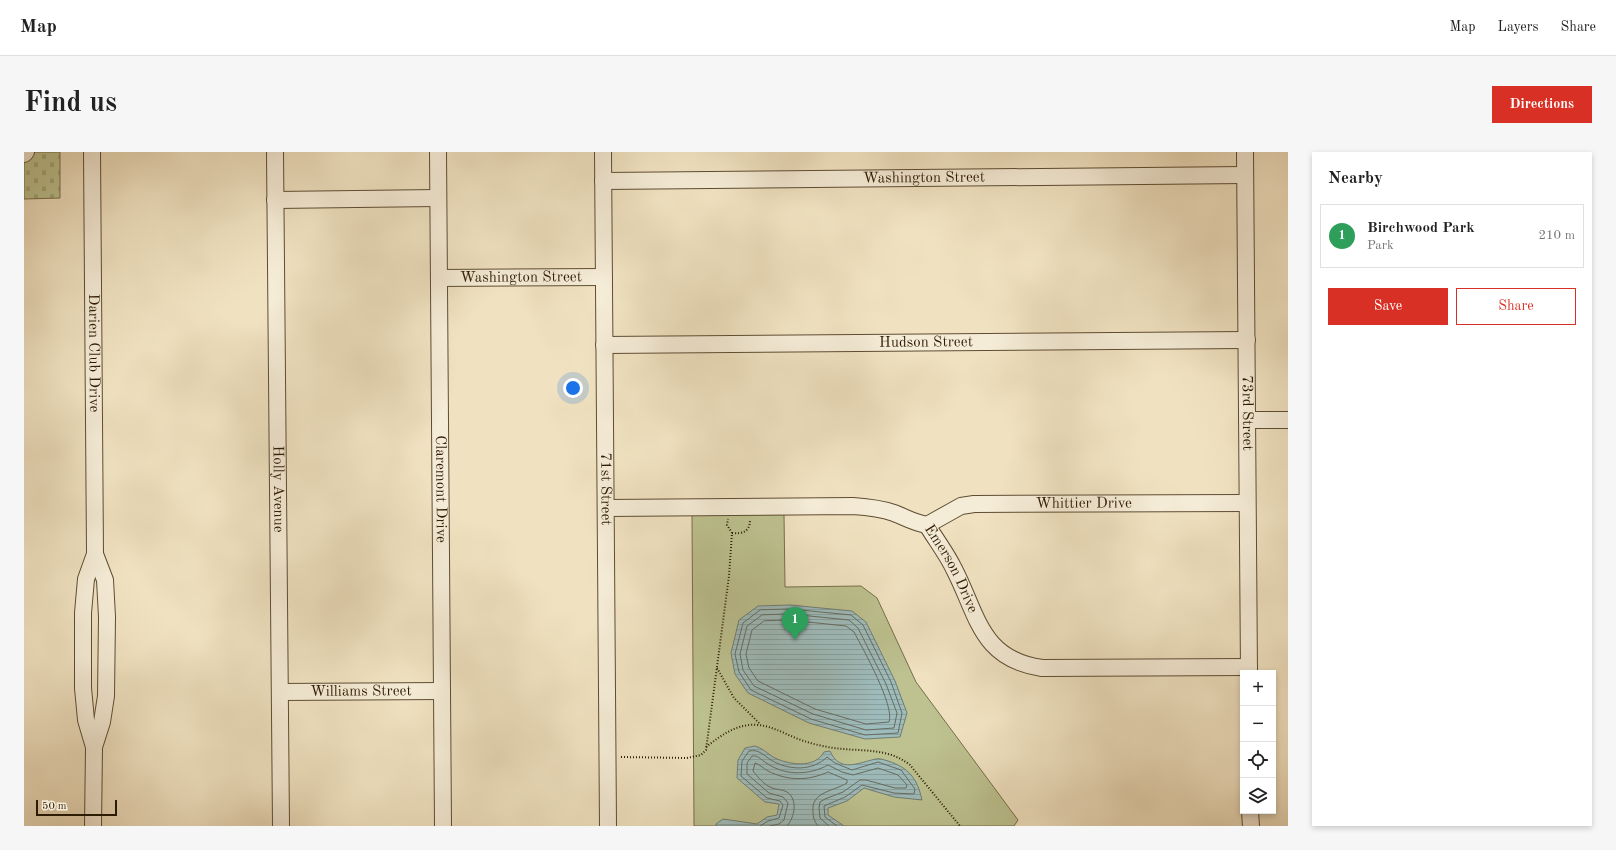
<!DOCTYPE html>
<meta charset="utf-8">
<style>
body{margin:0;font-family:"Old Standard TT",serif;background:#f6f6f6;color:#222}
.controls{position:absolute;right:12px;bottom:12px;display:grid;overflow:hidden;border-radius:0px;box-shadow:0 2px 6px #0003}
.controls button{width:36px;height:36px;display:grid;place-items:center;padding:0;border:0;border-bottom:1px solid #e0e0e0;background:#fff;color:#222;font:20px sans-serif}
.scale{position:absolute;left:12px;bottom:10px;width:81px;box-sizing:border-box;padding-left:4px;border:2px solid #2e1b04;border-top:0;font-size:11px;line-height:14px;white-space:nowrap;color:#2e1b04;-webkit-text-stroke:3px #f5ecd7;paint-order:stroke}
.you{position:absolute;left:549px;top:236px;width:14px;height:14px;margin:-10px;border:3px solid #fff;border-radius:50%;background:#1a73e8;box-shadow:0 0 0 6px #1a73e833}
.badge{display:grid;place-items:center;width:26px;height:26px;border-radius:50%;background:#d93025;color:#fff;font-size:13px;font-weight:700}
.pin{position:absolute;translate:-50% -33px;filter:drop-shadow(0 1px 2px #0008)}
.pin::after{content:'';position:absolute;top:21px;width:14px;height:12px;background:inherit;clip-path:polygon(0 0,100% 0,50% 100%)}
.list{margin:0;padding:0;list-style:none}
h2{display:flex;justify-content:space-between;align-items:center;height:52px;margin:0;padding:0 16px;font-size:17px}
h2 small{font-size:13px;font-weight:400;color:#767676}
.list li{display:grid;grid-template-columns:26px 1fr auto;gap:12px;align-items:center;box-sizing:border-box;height:64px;margin:0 8px 8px;padding:0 8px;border:1px solid #e0e0e0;border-radius:0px}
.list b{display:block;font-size:15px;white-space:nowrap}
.list p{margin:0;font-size:13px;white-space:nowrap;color:#767676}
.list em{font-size:13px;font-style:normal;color:#767676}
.actions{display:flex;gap:8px;padding:12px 16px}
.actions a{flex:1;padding:9px 0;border:1px solid #d93025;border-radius:0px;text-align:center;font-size:14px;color:#d93025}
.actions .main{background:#d93025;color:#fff}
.icon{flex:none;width:22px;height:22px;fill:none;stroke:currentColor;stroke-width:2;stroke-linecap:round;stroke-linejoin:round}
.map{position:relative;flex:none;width:1264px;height:674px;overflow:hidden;border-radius:0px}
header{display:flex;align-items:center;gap:24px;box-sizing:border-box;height:56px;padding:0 20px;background:#fff;border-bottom:1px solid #e0e0e0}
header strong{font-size:19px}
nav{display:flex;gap:22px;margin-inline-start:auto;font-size:14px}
.intro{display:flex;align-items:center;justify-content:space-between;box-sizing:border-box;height:96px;padding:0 24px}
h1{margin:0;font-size:28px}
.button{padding:10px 18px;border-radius:0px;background:#d93025;color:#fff;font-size:14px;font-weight:700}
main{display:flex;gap:24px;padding:0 24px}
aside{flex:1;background:#fff;border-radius:0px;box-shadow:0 2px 6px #0003}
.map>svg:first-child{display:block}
.cemetery{fill:url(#cemetery-stones);stroke:#766e4a}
.green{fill:#bdc290;stroke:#766e4a}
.water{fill:url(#water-rules);stroke:#717c72}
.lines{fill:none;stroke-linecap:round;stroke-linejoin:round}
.shore{stroke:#666c60;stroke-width:1}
.minor-casing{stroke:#5e4d33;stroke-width:18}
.path{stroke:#2e1b04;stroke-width:2;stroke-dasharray:1 2;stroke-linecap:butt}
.minor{stroke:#f5ecd7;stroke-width:16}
.labels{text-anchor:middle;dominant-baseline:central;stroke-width:3;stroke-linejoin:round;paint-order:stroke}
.street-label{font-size:15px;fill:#2e1b04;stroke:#f5ecd7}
</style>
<header>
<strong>Map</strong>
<nav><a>Map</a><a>Layers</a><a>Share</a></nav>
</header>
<div class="intro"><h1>Find us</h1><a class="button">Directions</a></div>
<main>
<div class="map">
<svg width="1264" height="674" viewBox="0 0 1264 674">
<defs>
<pattern id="cemetery-stones" width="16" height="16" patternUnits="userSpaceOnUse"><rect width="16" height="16" fill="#bdc290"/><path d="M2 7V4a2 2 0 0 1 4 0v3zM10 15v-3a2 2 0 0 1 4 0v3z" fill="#a3a67b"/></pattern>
<pattern id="water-rules" width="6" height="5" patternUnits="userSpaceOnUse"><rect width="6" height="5" fill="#9ebcbc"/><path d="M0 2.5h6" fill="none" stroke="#88a1a0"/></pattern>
</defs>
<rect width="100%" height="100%" fill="#f0e2c1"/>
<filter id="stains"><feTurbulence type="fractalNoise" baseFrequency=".005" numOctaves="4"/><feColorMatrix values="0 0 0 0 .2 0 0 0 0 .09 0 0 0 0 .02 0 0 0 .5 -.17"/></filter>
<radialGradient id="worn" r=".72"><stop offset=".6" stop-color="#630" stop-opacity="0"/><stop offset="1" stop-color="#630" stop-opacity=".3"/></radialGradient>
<polygon class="cemetery" points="0,0 36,0 36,46 0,47"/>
<polygon class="green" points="760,362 761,435 837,434 853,446 892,530 994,668 990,674 670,674 668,363"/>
<g class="water">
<polygon points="766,453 828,459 842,470 871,529 883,561 876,585 841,587 785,571 724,541 711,522 707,501 715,468 734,454"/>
<path d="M731 594C738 596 743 601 749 605 764 613 791 617 800 600L806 599C816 622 836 610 852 607 856 606 860 608 864 609 885 616 893 626 898 648L870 645 840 636 823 649 804 656V663L820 674H692V672L699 667 733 672 743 665 753 663 755 652 741 650 713 626 714 608 721 596Z"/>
</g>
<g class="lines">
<g class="shore">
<polygon points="766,457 827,463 839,473 867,530 878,561 874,581 841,583 787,567 727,538 715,520 711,502 719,471 736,458"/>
<polygon points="766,462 825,468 834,476 862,532 873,561 870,576 842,578 789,562 730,534 719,518 716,502 723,474 738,463"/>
<path d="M765 468 822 474 830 480C839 497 871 554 865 570L842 572 791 557 734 529 725 516 722 502 728 478 740 469Z"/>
<path d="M736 674 744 669 755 666 759 653 756 649 743 646 717 624 718 609 725 599C735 597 739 603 747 608 765 619 789 619 803 605L811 611 828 618 854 610 877 618 891 637 890 642 870 641 838 633 821 645 800 654 801 665 813 674"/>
<path d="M746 674 755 672 760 668 764 651 759 645 745 641 723 622V611L728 604C735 603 738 609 744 612 762 624 786 623 804 613L818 620 829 623 854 616 874 623 883 633 882 636H871L842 628H836L819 640 801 647 796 650 795 656 796 666 805 674"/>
<path d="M763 674C771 665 774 647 763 640 758 637 753 638 748 636 740 633 734 625 729 619L731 611C735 612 739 616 744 619 764 629 784 629 804 620L823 628V631C810 639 787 640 789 659 789 665 790 669 794 674"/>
</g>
<defs>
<g id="minor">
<path id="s1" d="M68 0 71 402 81 428 83 465 82 544 78 570 70 595"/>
<path id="s2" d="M251 0 257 674"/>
<path id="s3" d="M414 0 419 674"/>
<path id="s4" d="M579 0 584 674"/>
<path id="s5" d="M1221 0 1225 521"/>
<polyline points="0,2 2,0"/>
<path id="s6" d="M579 29 1221 23"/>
<polyline points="251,48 414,46"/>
<path id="s7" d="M415 126 580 125"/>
<path id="s8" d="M580 193 1223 188"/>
<polyline points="1223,268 1264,268"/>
<path id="s9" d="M582 356 829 354C843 355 856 356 870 361 883 366 888 370 903 373 912 388 923 402 930 417 954 463 956 507 1018 516L1225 515"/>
<path id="s10" d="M903 373 937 354 950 352 1223 351"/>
<path id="s11" d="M256 540 418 539"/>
<polyline points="1226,659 1227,674"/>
<polyline points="69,674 70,595 62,568 59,536 59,461 62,427 71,402"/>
</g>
</defs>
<use href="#minor" class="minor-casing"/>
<g class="path">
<path d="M708 381C718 382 726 380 726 368"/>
<polyline points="693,516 710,546 736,572"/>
<path d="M682 595C695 585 708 575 725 573 746 571 761 583 780 589 792 593 806 596 819 597 842 599 866 597 886 613L936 674"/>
<polyline points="597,605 663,606 677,603 682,598 705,424 708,381 703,373 704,367"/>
</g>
<use href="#minor" class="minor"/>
</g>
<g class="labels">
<g class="street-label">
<text stroke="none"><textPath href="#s6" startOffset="321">Washington Street</textPath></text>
<text stroke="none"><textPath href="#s7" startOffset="82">Washington Street</textPath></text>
<text stroke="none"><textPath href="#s8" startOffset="322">Hudson Street</textPath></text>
<text stroke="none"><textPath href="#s1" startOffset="201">Darien Club Drive</textPath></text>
<text stroke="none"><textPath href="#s5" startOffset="261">73rd Street</textPath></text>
<text stroke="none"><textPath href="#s2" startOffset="337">Holly Avenue</textPath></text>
<text stroke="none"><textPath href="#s3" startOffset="337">Claremont Drive</textPath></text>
<text stroke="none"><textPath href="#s4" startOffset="337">71st Street</textPath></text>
<text stroke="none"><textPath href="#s10" startOffset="162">Whittier Drive</textPath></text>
<text stroke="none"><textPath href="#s9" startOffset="374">Emerson Drive</textPath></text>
<text stroke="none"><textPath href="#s11" startOffset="81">Williams Street</textPath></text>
</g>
</g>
<rect width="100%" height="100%" filter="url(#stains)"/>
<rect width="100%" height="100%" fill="url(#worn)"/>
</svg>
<div class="controls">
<button>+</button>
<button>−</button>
<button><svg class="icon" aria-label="locate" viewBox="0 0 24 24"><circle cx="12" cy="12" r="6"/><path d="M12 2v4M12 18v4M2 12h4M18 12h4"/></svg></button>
<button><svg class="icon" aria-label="layers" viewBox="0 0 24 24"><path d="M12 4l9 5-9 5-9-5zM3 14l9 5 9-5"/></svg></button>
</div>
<div class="scale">50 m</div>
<div class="you"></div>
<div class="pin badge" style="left:771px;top:488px;background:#2e9e5b">1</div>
</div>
<aside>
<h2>Nearby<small></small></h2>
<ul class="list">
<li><span class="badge" style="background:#2e9e5b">1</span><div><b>Birchwood Park</b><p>Park</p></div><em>210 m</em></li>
</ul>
<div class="actions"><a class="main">Save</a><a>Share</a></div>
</aside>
</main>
